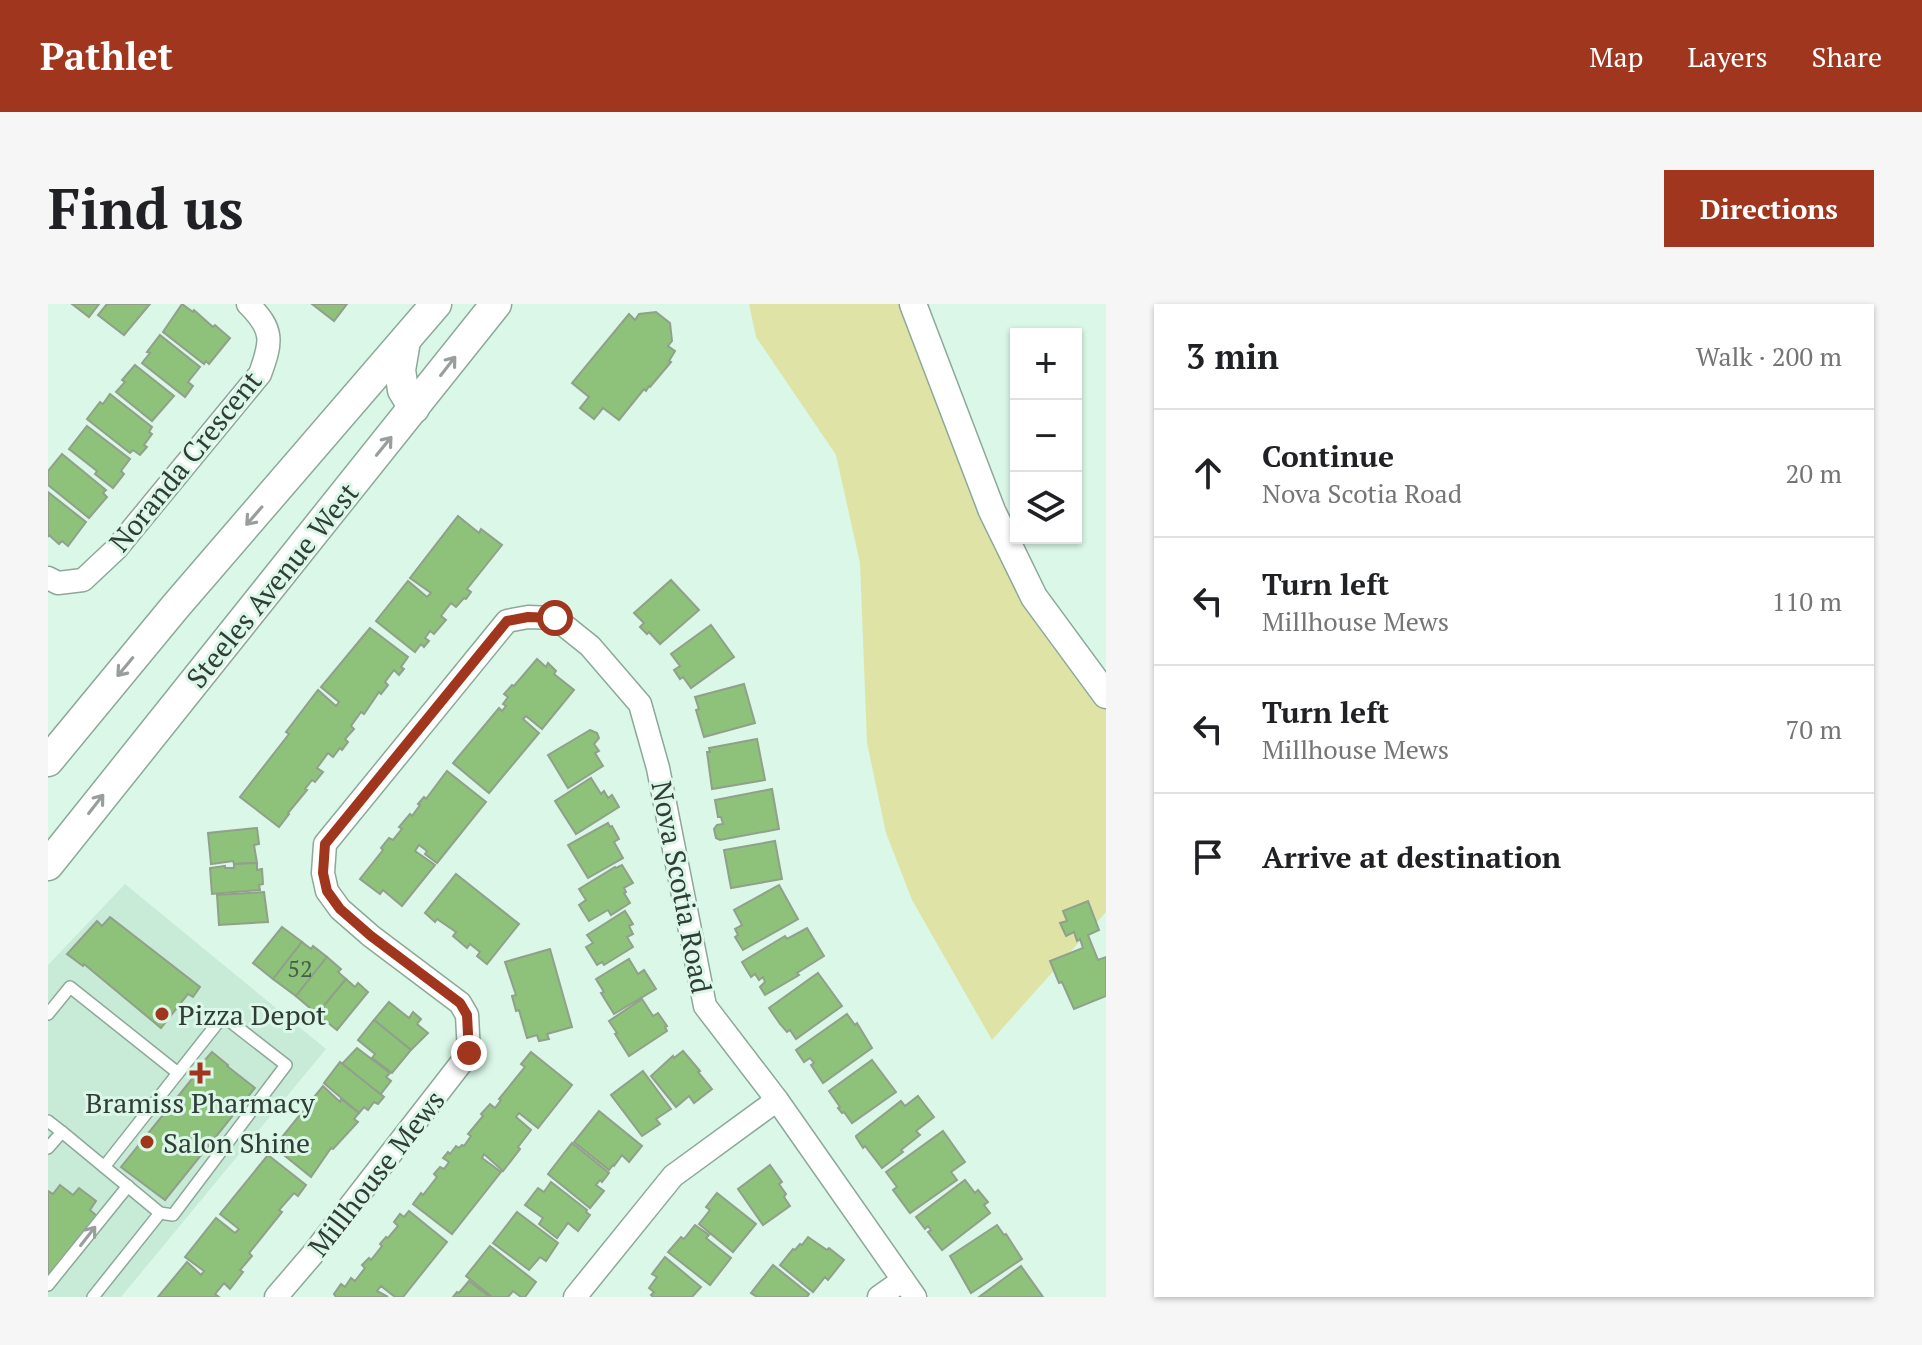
<!DOCTYPE html>
<meta charset="utf-8">
<style>
body{margin:0;font-family:"PT Serif",serif;background:#f6f6f6;color:#202124}
.controls{position:absolute;right:24px;top:24px;display:grid;overflow:hidden;border-radius:0px;box-shadow:0 2px 6px #0004}
.controls button{width:72px;height:72px;display:grid;place-items:center;padding:0;border:0;border-bottom:2px solid #e0e0e0;background:#fff;color:#202124;font:40px sans-serif}
.stop{position:absolute;width:24px;height:24px;margin:-18px;border:6px solid #9f361d;border-radius:50%;background:#fff}
.stop.end{background:#9f361d;border-color:#fff;box-shadow:0 2px 8px #0008}
.list{margin:0;padding:0;list-style:none}
h2{display:flex;justify-content:space-between;align-items:center;height:104px;margin:0;padding:0 32px;font-size:34px}
h2 small{font-size:26px;font-weight:400;color:#757577}
.list li{display:grid;grid-template-columns:52px 1fr auto;gap:24px;align-items:center;box-sizing:border-box;height:128px;padding:0 32px;border-top:2px solid #e0e0e0}
.list b{display:block;font-size:30px;white-space:nowrap}
.list p{margin:0;font-size:26px;white-space:nowrap;color:#757577}
.list em{font-size:26px;font-style:normal;color:#757577}
.icon{flex:none;width:44px;height:44px;fill:none;stroke:currentColor;stroke-width:2;stroke-linecap:round;stroke-linejoin:round}
.map{position:relative;flex:none;width:1058px;height:993px;overflow:hidden;border-radius:0px}
header{display:flex;align-items:center;gap:48px;box-sizing:border-box;height:112px;padding:0 40px;background:#9f361d;color:#fff}
header strong{font-size:38px}
nav{display:flex;gap:44px;margin-inline-start:auto;font-size:28px}
.intro{display:flex;align-items:center;justify-content:space-between;box-sizing:border-box;height:192px;padding:0 48px}
h1{margin:0;font-size:56px}
.button{padding:20px 36px;border-radius:0px;background:#9f361d;color:#fff;font-size:28px;font-weight:700}
main{display:flex;gap:48px;padding:0 48px}
aside{flex:1;background:#fff;border-radius:0px;box-shadow:0 2px 6px #0004}
.map>svg:first-child{display:block}
.built{fill:#c8ebd8}
.green{fill:#dfe4a6}
.building{fill:#8ec27a;stroke:#90a08a;stroke-width:2}
.lines{fill:none;stroke-linecap:round;stroke-linejoin:round}
.service-casing{stroke:#8da89a;stroke-width:14}
.minor-casing{stroke:#8da89a;stroke-width:25}
.tertiary-casing{stroke:#8da89a;stroke-width:29}
.secondary-casing{stroke:#8da89a;stroke-width:33}
.service{stroke:#fff;stroke-width:11}
.minor{stroke:#fff;stroke-width:22}
.tertiary{stroke:#fff;stroke-width:26}
.secondary{stroke:#fff;stroke-width:30}
.oneway{stroke:#989e9b}
.route{stroke:#9f361d;stroke-width:10}
.poi-dot{fill:#9f361d;stroke:#dbf7e8;stroke-width:3}
.labels{text-anchor:middle;dominant-baseline:central;stroke-width:6;stroke-linejoin:round;paint-order:stroke}
.number-label{font-size:24px;fill:#485e48}
.street-label{font-size:28px;fill:#313c37;stroke:#dbf7e8}
.poi-label{font-size:28px;fill:#313c37;stroke:#dbf7e8;text-anchor:start}
</style>
<header>
<strong>Pathlet</strong>
<nav><a>Map</a><a>Layers</a><a>Share</a></nav>
</header>
<div class="intro"><h1>Find us</h1><a class="button">Directions</a></div>
<main>
<div class="map">
<svg width="1058" height="993" viewBox="0 0 1058 993">
<rect width="100%" height="100%" fill="#dbf7e8"/>
<polygon class="built" points="77,580 278,745 73,993 0,993 0,661"/>
<polygon class="green" points="701,0 863,0 931,202 1058,398 1058,608 944,736 864,596 838,529 819,439 812,259 788,151 708,33"/>
<g class="building">
<polygon points="24,0 51,0 41,13"/>
<polygon points="59,0 102,0 76,31 50,11"/>
<polygon points="134,0 145,8 146,6 165,23 167,21 182,34 161,60 158,57 156,60 115,28"/>
<polygon points="264,0 299,0 286,17"/>
<polygon points="608,8 622,19 624,37 620,42 627,47 621,57 623,58 602,83 601,82 598,87 596,85 571,116 555,104 546,115 532,104 541,93 524,79 581,10 587,16 591,10"/>
<polygon points="112,31 152,63 140,78 145,82 137,93 94,59 102,49 99,48"/>
<polygon points="87,61 126,92 104,117 68,88 77,78 74,76"/>
<polygon points="62,90 104,123 101,128 104,130 96,141 99,143 92,151 85,146 82,149 39,115 52,98 55,100"/>
<polygon points="39,122 82,155 73,167 76,170 65,184 47,170 49,167 21,145"/>
<polygon points="14,150 58,186 55,189 59,193 41,214 0,181 0,167"/>
<polygon points="0,188 38,218 20,242 14,237 11,240 1,231 0,233"/>
<polygon points="410,212 431,229 433,225 454,241 419,285 423,288 418,295 416,294 408,303 403,299 393,312 398,316 386,330 382,327 377,334 381,337 376,343 373,340 367,348 328,317 360,277 379,293 383,289 362,274"/>
<polygon points="623,276 651,306 612,340 601,328 599,330 592,323 596,319 586,309"/>
<polygon points="663,321 686,353 643,384 635,373 632,375 626,366 632,362 623,350"/>
<polygon points="322,324 360,353 353,363 356,365 351,371 346,366 337,378 340,381 333,390 331,388 316,410 313,408 303,422 306,425 297,435 300,438 294,446 292,444 285,453 280,449 269,464 275,468 267,478 264,476 257,485 259,486 240,509 241,510 231,523 192,493 241,430 238,428 270,386 288,402 291,398 273,383"/>
<polygon points="489,355 498,363 500,359 508,367 506,370 526,386 494,425 478,412 475,415 491,429 441,489 405,459 451,404 454,407 458,402 455,400 460,393 456,390 464,381 466,382"/>
<polygon points="696,380 707,419 656,433 648,406 651,405 647,393"/>
<polygon points="542,426 549,429 551,434 546,440 551,447 547,449 555,462 520,484 500,451"/>
<polygon points="709,435 717,476 664,485 659,448 662,448 661,444"/>
<polygon points="399,467 438,498 389,559 377,550 379,547 371,541 367,547 387,561 354,602 335,586 332,590 312,575 335,546 333,544 341,534 345,536 354,525 351,523 362,510 364,512 372,501 370,500 376,493 378,495"/>
<polygon points="543,474 553,490 556,487 560,494 564,491 571,503 528,530 507,497"/>
<polygon points="724,485 731,525 672,536 668,534 666,525 669,521 675,520 673,513 670,513 667,496"/>
<polygon points="560,519 562,523 564,522 571,535 566,538 575,554 540,574 520,541"/>
<polygon points="209,524 211,540 206,541 209,559 186,560 185,557 163,560 160,529"/>
<polygon points="727,537 734,575 683,584 676,546"/>
<polygon points="209,559 209,566 214,565 215,580 211,581 212,586 164,590 162,564 177,562 177,564 186,564 186,560"/>
<polygon points="574,561 585,579 576,584 578,588 576,589 582,599 563,611 560,606 541,617 531,601 538,596 531,585 567,563 568,564"/>
<polygon points="408,570 471,620 439,660 429,652 432,648 422,640 419,644 405,632 408,628 389,615 387,618 377,609"/>
<polygon points="731,581 750,615 695,646 687,633 690,631 687,625 694,621 686,606"/>
<polygon points="216,588 220,618 171,621 169,591"/>
<polygon points="1040,597 1051,626 1040,631 1050,656 1058,653 1058,692 1026,705 1014,678 1011,679 1002,657 1035,644 1032,635 1029,637 1026,628 1018,632 1012,619 1019,617 1015,607"/>
<polygon points="577,607 585,620 581,622 585,630 579,633 585,643 556,661 554,658 549,661 538,643 545,639 539,631"/>
<polygon points="62,613 152,683 145,693 140,690 113,724 36,660 35,662 19,650 49,617 54,622"/>
<polygon points="234,623 254,638 225,675 205,659"/>
<polygon points="759,624 776,652 749,669 751,671 717,691 712,683 717,678 715,673 711,676 707,670 703,673 694,658 737,632 739,635"/>
<polygon points="254,638 263,645 265,642 279,653 248,692 225,675"/>
<polygon points="502,645 524,723 499,730 501,735 491,737 489,731 479,734 471,706 468,707 464,692 468,691 457,658"/>
<polygon points="279,653 293,665 290,668 298,675 269,710 248,692"/>
<polygon points="581,655 590,670 596,666 608,685 566,710 553,689 556,688 548,675"/>
<polygon points="770,669 794,702 748,735 742,726 739,728 732,720 721,704"/>
<polygon points="298,675 307,683 310,679 320,688 289,726 269,710"/>
<polygon points="594,695 605,712 610,709 619,722 617,723 619,727 581,752 567,730 569,729 561,717"/>
<polygon points="341,698 361,714 365,708 373,715 369,720 380,729 363,746 326,716"/>
<polygon points="799,710 807,721 809,719 824,744 775,779 763,761 766,759 762,754 756,758 748,746"/>
<polygon points="326,716 363,746 344,769 324,754 327,750 310,736"/>
<polygon points="309,744 342,769 338,773 343,777 332,791 294,760"/>
<polygon points="635,747 652,767 650,768 664,785 646,799 641,792 628,803 603,772 625,752 626,754"/>
<polygon points="164,748 180,761 179,762 207,784 117,896 73,863 152,765 150,764"/>
<polygon points="483,748 524,781 490,824 471,809 468,813 483,826 470,843 472,845 455,867 436,850 434,854 453,868 404,930 365,900 373,889 375,891 389,873 386,870 392,863 396,865 401,858 395,854 400,848 402,850 408,842 411,844 414,841 416,842 423,832 420,830 435,812 433,810 442,800 447,804 453,796 451,795 477,763 473,760"/>
<polygon points="824,756 848,788 804,819 796,808 794,809 790,804 792,803 781,787"/>
<polygon points="292,758 336,793 330,800 326,798 320,806 316,803 311,809 276,779"/>
<polygon points="595,767 623,805 608,815 612,820 594,832 563,791"/>
<polygon points="275,782 292,798 293,795 311,809 306,815 310,818 285,845 283,844 263,873 226,843"/>
<polygon points="870,792 886,813 868,827 872,831 853,846 855,848 834,864 817,842 815,844 808,833 808,832 853,797 857,802"/>
<polygon points="551,807 594,842 581,858 574,851 566,862 565,861 561,866 526,838"/>
<polygon points="895,827 917,858 903,868 909,876 862,909 845,886 849,883 838,868"/>
<polygon points="524,839 561,869 554,878 552,876 548,881 556,887 542,904 500,870"/>
<polygon points="220,851 258,881 250,892 246,889 231,906 234,908 201,949 204,952 192,966 195,968 182,985 176,979 167,990 171,993 110,993 139,958 153,971 156,967 137,953 168,914 187,929 191,925 172,910"/>
<polygon points="722,861 734,878 731,880 738,890 736,893 742,902 715,921 690,885"/>
<polygon points="917,876 927,889 930,886 940,898 936,901 942,909 894,946 880,928 883,926 880,922 877,925 868,913"/>
<polygon points="503,878 539,906 538,908 542,911 530,927 520,919 509,934 491,920 495,914 477,901 490,884 496,888"/>
<polygon points="12,881 25,891 31,884 48,897 42,906 49,912 0,972 0,887 5,890"/>
<polygon points="669,889 708,920 685,948 651,920 662,906 658,903"/>
<polygon points="361,907 399,938 355,993 347,993 333,982 329,987 340,993 288,993 286,990 293,980 297,983 303,974 307,977 317,964 314,961 321,954 323,956 334,942 332,940 338,933 340,934 350,922 346,918 352,910 356,913"/>
<polygon points="469,908 510,939 498,957 492,953 481,966 445,939"/>
<polygon points="647,921 661,931 658,934 683,954 662,981 620,948 633,933 636,935"/>
<polygon points="949,921 956,931 958,930 974,955 923,989 902,952"/>
<polygon points="760,933 779,946 781,944 796,956 780,976 777,973 765,988 732,961 745,945 747,946 752,940 754,941"/>
<polygon points="442,942 488,978 477,993 473,993 465,987 460,993 444,993 418,972"/>
<polygon points="617,953 653,983 644,993 605,993 603,991 606,988 601,984 609,973 604,970"/>
<polygon points="725,961 761,990 759,993 709,993 703,989"/>
<polygon points="973,962 995,993 931,993"/>
<polygon points="421,977 442,993 405,993 409,988 411,989"/>
</g>
<g class="lines">
<defs>
<g id="service">
<polyline points="0,710 22,683 130,769"/>
<polyline points="0,817 14,828 0,844"/>
<polyline points="14,828 112,909 125,911 238,761 175,712 56,863"/>
<polyline points="0,981 80,882"/>
<polyline points="45,993 112,909"/>
</g>
<g id="minor">
<path d="M0 274 10 279 35 276 68 245 212 70C224 37 226 26 200 0"/>
<polyline points="228,993 264,951 421,749 419,711 412,699 323,632 292,605 279,587 275,569 277,540 459,317 480,313 507,314 542,342 592,400 610,464 657,702 729,796 867,993"/>
<polyline points="527,993 625,872 729,796"/>
<polyline points="831,993 855,976"/>
</g>
<polyline id="tertiary" points="865,0 944,207 986,293 1058,391"/>
<g id="secondary">
<polyline points="357,37 352,66 355,86 366,104"/>
<polyline points="0,457 127,303 388,0"/>
<polyline points="0,561 448,0"/>
</g>
</defs>
<use href="#service" class="service-casing"/>
<use href="#minor" class="minor-casing"/>
<use href="#tertiary" class="tertiary-casing"/>
<use href="#secondary" class="secondary-casing"/>
<use href="#service" class="service"/>
<use href="#minor" class="minor"/>
<use href="#tertiary" class="tertiary"/>
<use href="#secondary" class="secondary"/>
</g>
<defs><path id="oneway-shaft" d="M-6 0H5M1.5-3L5.5 0L1.5 3" fill="none" stroke-width="1.6" stroke-linecap="round" stroke-linejoin="round" transform="scale(2)"/></defs>
<g class="oneway">
<use href="#oneway-shaft" transform="translate(400 62) rotate(-52)"/>
<use href="#oneway-shaft" transform="translate(336 142) rotate(-51)"/>
<use href="#oneway-shaft" transform="translate(206 212) rotate(131)"/>
<use href="#oneway-shaft" transform="translate(77 363) rotate(130)"/>
<use href="#oneway-shaft" transform="translate(48 500) rotate(-52)"/>
<use href="#oneway-shaft" transform="translate(40 932) rotate(-52)"/>
</g>
<g class="lines">
<polyline class="route" points="421,749 419,711 412,699 323,632 292,605 279,587 275,569 277,540 459,317 480,313 507,314"/>
</g>
<g class="poi-dot">
<circle cx="114" cy="710" r="8"/>
<path d="M148 757h8v8h8v8h-8v8h-8v-8h-8v-8h8z"/>
<circle cx="99" cy="838" r="8"/>
</g>
<g class="labels">
<g class="number-label">
<text x="252" y="664">52</text>
</g>
<g class="street-label">
<text transform="translate(137 157) rotate(-51)">Noranda Crescent</text>
<text transform="translate(224 281) rotate(-51)">Steeles Avenue West</text>
<text transform="translate(634 583) rotate(79)">Nova Scotia Road</text>
<text transform="translate(328 869) rotate(-52)">Millhouse Mews</text>
</g>
<g class="poi-label">
<text x="130" y="710">Pizza Depot</text>
<text x="152" y="798" text-anchor="middle">Bramiss Pharmacy</text>
<text x="115" y="838">Salon Shine</text>
</g>
</g>
</svg>
<div class="controls">
<button>+</button>
<button>−</button>
<button><svg class="icon" aria-label="layers" viewBox="0 0 24 24"><path d="M12 4l9 5-9 5-9-5zM3 14l9 5 9-5"/></svg></button>
</div>
<div class="stop" style="left:507px;top:314px"></div>
<div class="stop end" style="left:421px;top:749px"></div>
</div>
<aside>
<h2>3 min<small>Walk · 200 m</small></h2>
<ul class="list">
<li><svg class="icon" aria-label="ahead" viewBox="0 0 24 24"><path d="M12 20V5M6 11l6-6 6 6"/></svg><div><b>Continue</b><p>Nova Scotia Road</p></div><em>20 m</em></li>
<li><svg class="icon" aria-label="left" viewBox="0 0 24 24"><path d="M17 20v-9H6M10 6l-5 5 5 5"/></svg><div><b>Turn left</b><p>Millhouse Mews</p></div><em>110 m</em></li>
<li><svg class="icon" aria-label="left" viewBox="0 0 24 24"><path d="M17 20v-9H6M10 6l-5 5 5 5"/></svg><div><b>Turn left</b><p>Millhouse Mews</p></div><em>70 m</em></li>
<li><svg class="icon" aria-label="arrive" viewBox="0 0 24 24"><path d="M6 21V4h12l-3 4 3 4H6"/></svg><div><b>Arrive at destination</b></div></li>
</ul>
</aside>
</main>
